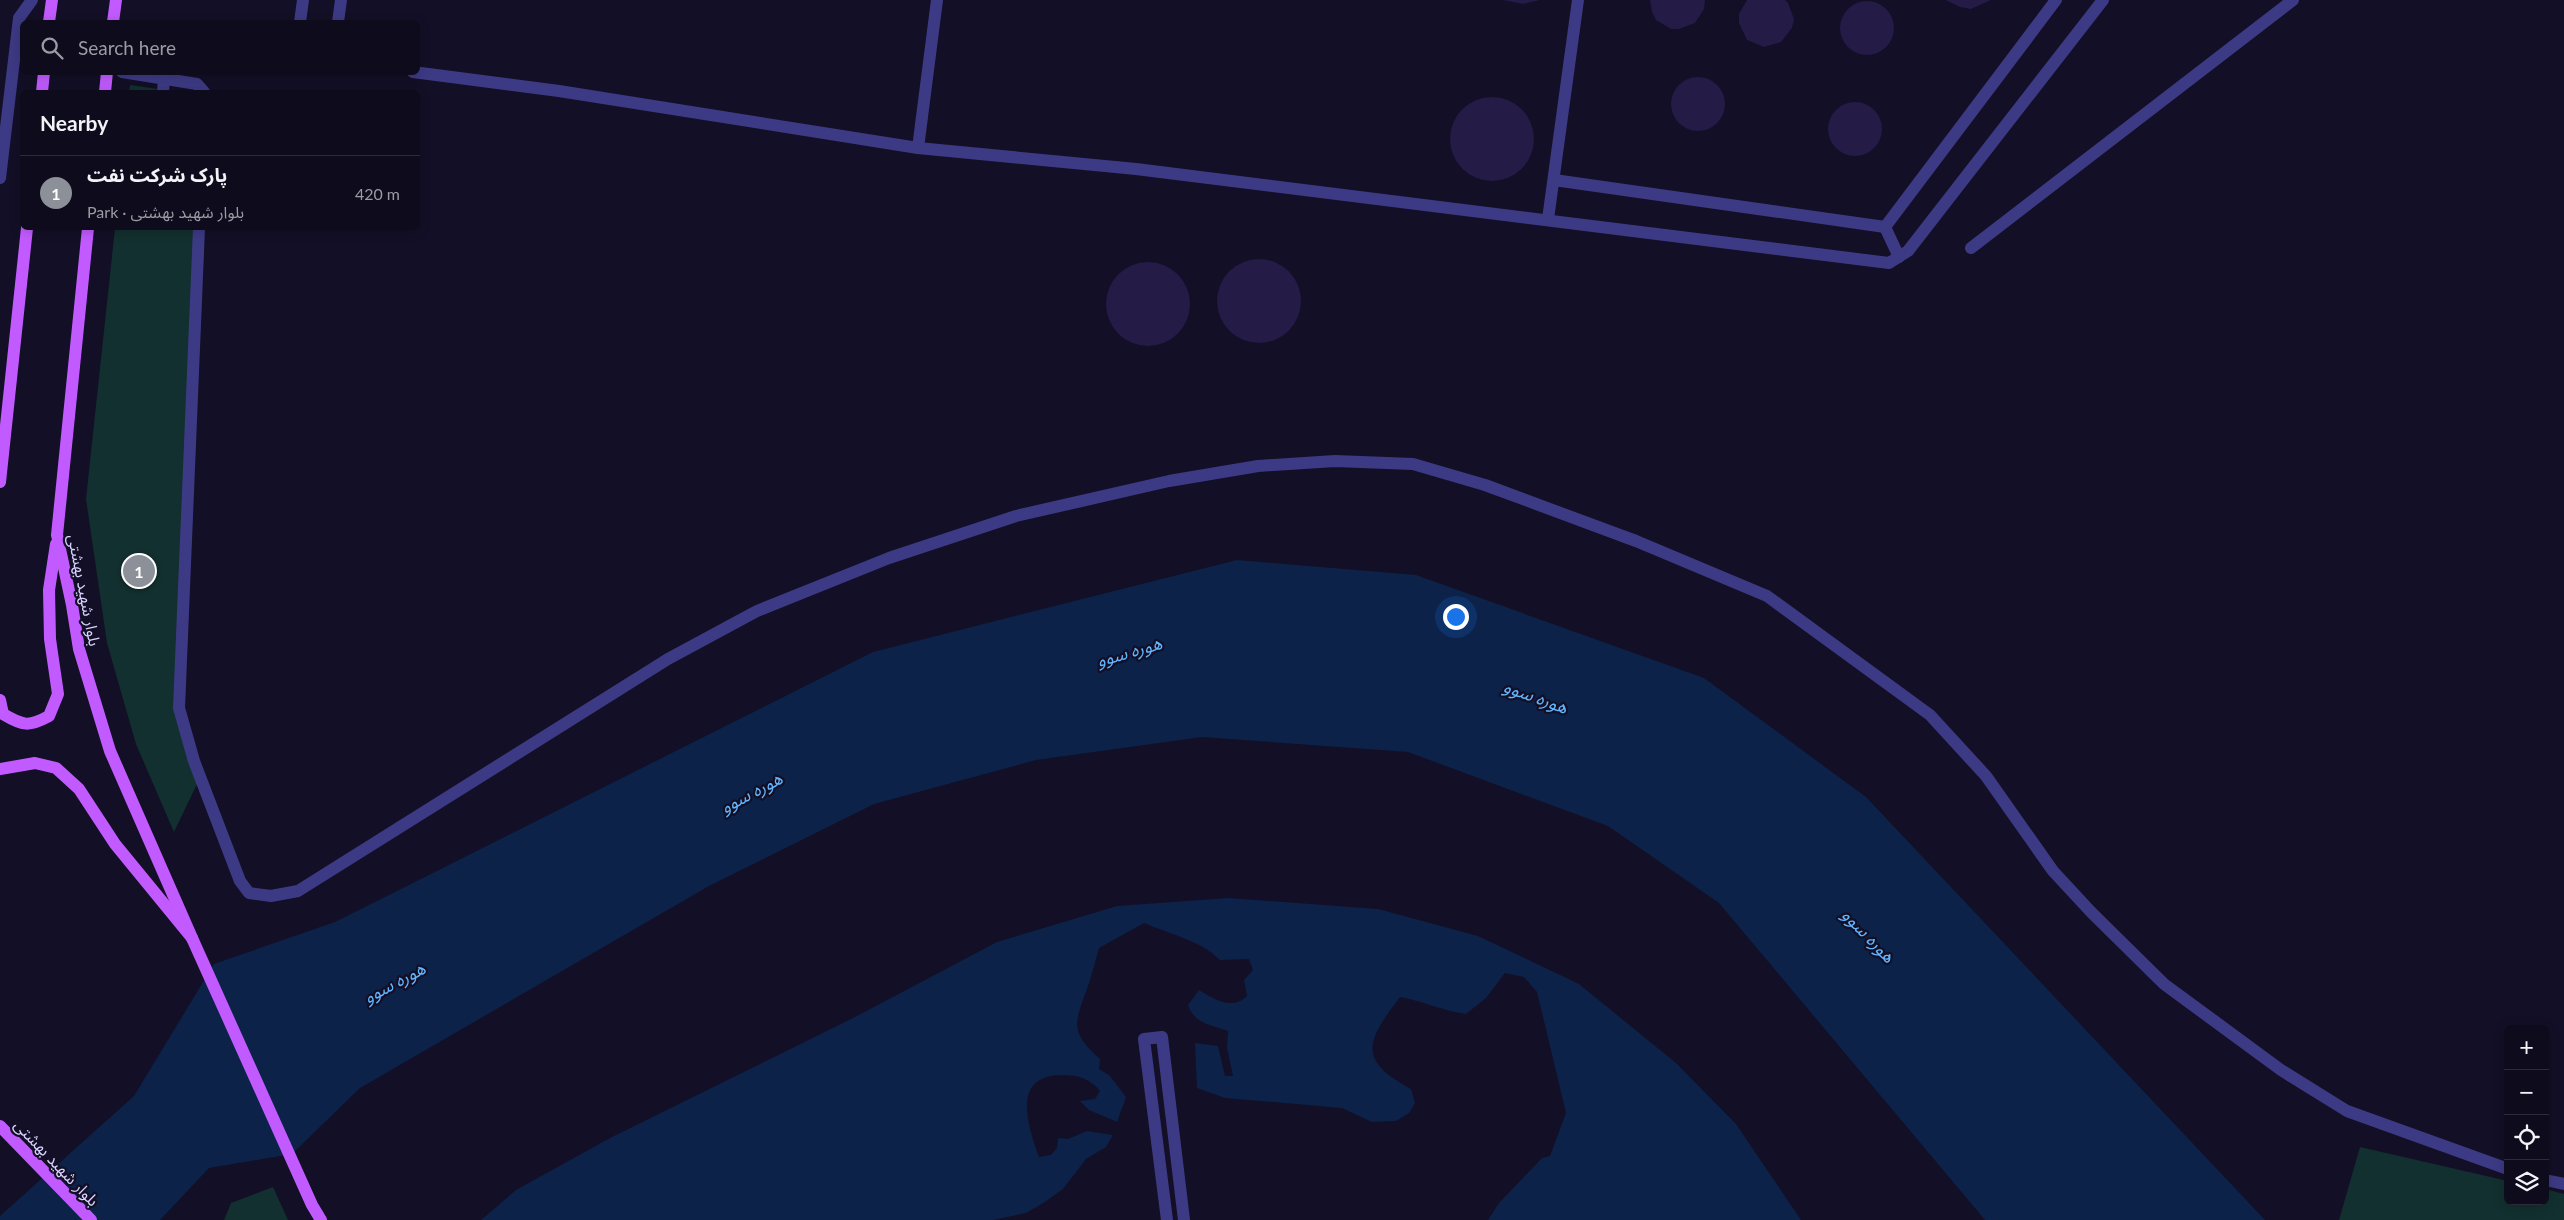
<!DOCTYPE html>
<meta charset="utf-8">
<style>
body{margin:0;font-family:Lato,"Noto Sans Arabic",sans-serif;background:#171425;color:#f1f3f6}
.controls{position:absolute;right:15px;bottom:15px;display:grid;overflow:hidden;border-radius:8px;box-shadow:0 2px 12px #0003}
.controls button{width:45px;height:45px;display:grid;place-items:center;padding:0;border:0;border-bottom:1px solid #2e2b3b;background:#0e0b1c;color:#f1f3f6;font:25px sans-serif}
.you{position:absolute;left:1455px;top:616px;width:18px;height:18px;margin:-12px;border:4px solid #fff;border-radius:50%;background:#1a73e8;box-shadow:0 0 0 8px #1a73e833}
.badge{display:grid;place-items:center;width:32px;height:32px;border-radius:50%;background:#8c9099;color:#fff;font-size:16px;font-weight:700}
.pin{position:absolute;translate:-50% -50%;border:2px solid #fff;box-shadow:0 1px 5px #0006}
.list{margin:0;padding:0;list-style:none}
h2{display:flex;justify-content:space-between;align-items:center;height:65px;margin:0;padding:0 20px;font-size:21px}
h2 small{font-size:16px;font-weight:400;color:#9b9ba3}
.list li{display:grid;grid-template-columns:32px 1fr auto;gap:15px;align-items:center;box-sizing:border-box;height:75px;padding:0 20px;border-top:1px solid #2e2b3b}
.list b{display:block;font-size:19px;white-space:nowrap}
.list p{margin:0;font-size:16px;white-space:nowrap;color:#9b9ba3}
.list em{font-size:16px;font-style:normal;color:#9b9ba3}
.icon{flex:none;width:28px;height:28px;fill:none;stroke:currentColor;stroke-width:2;stroke-linecap:round;stroke-linejoin:round}
.map{position:relative;flex:none;width:2564px;height:1220px;overflow:hidden}
.search{position:absolute;background:#0e0b1c;box-shadow:0 2px 12px #0003;left:20px;top:20px;width:400px;height:55px;display:flex;align-items:center;gap:12px;box-sizing:border-box;padding:0 18px;border-radius:8px;color:#9b9ba3;font-size:19px}
.panel{position:absolute;background:#0e0b1c;box-shadow:0 2px 12px #0003;left:20px;top:90px;width:400px;height:140px;border-radius:8px}
.map>svg:first-child{display:block}
.green{fill:#12302f}
.water{fill:#0c2248}
.building{fill:#241b47}
.lines{fill:none;stroke-linecap:round;stroke-linejoin:round}
.minor{stroke:#3d3a85;stroke-width:12}
.major{stroke:#c25bff;stroke-width:12}
.labels{text-anchor:middle;dominant-baseline:central;stroke-width:4.5;stroke-linejoin:round;paint-order:stroke}
.street-label{font-size:16px;fill:#d9d4ff;stroke:#130f26}
.water-label{font-size:18px;font-style:italic;fill:#62b6ff;stroke:#130f26}
</style>
<div class="map">
<svg width="2564" height="1220" viewBox="0 0 2564 1220">
<rect width="100%" height="100%" fill="#130f26"/>
<g class="green">
<polygon points="130,85 179,92 129,92"/>
<polygon points="115,228 194,228 176,708 198,782 174,832 136,744 107,643 86,499"/>
<polygon points="2360,1147 2508,1181 2508,1201 2545,1201 2545,1189 2564,1194 2564,1220 2339,1220"/>
<polygon points="273,1187 288,1220 224,1220 231,1203"/>
</g>
<g class="water">
<polygon points="1237,560 1416,575 1704,678 1866,797 2265,1220 1985,1220 1719,903 1608,826 1408,752 1202,737 1036,760 874,804 709,886 360,1088 292,1154 209,1168 160,1220 0,1220 0,1216 134,1096 214,964 335,922 873,652"/>
<path d="M1228 898 1378 909 1478 936 1579 984 1676 1063 1736 1124 1801 1220H1488L1499 1203 1542 1158 1550 1156 1566 1113 1537 992 1524 977 1505 973 1486 998 1466 1014C1443 1011 1423 1001 1400 997 1368 1040 1355 1059 1411 1089L1415 1103 1409 1113 1396 1121 1372 1122 1342 1108 1225 1098 1197 1088 1195 1043 1218 1046 1225 1076H1233L1227 1048 1228 1031C1212 1025 1194 1024 1188 1005L1199 990C1214 999 1232 1011 1247 996L1244 980 1253 970 1249 959 1220 960C1200 940 1169 934 1144 923L1099 948C1095 962 1092 975 1087 989 1074 1024 1070 1032 1100 1059L1099 1069 1109 1075 1126 1097 1117 1122 1089 1110 1080 1101 1095 1099 1100 1091C1090 1079 1079 1075 1063 1075 1011 1075 1027 1123 1039 1157L1051 1155 1057 1148 1058 1138 1068 1139 1087 1131 1113 1135 1106 1147 1086 1159 1063 1189 1045 1202 1026 1213 993 1220H481L516 1190 610 1138 855 1017 997 942 1117 906Z"/>
</g>
<g class="building">
<polygon points="1503,0 1540,0 1523,4"/>
<polygon points="1650,0 1705,0 1704,9 1695,23 1679,29 1671,29 1656,20 1652,12"/>
<polygon points="1747,0 1785,0 1788,3 1794,19 1792,28 1781,42 1764,47 1747,40 1739,23 1739,14"/>
<polygon points="1946,0 1991,0 1971,9 1960,7"/>
<circle cx="1867" cy="28" r="27"/>
<circle cx="1698" cy="104" r="27"/>
<circle cx="1492" cy="139" r="42"/>
<circle cx="1855" cy="129" r="27"/>
<circle cx="1259" cy="301" r="42"/>
<circle cx="1148" cy="304" r="42"/>
</g>
<g class="lines">
<g class="minor">
<polyline points="300,22 303,0"/>
<polyline points="338,22 341,0"/>
<polyline points="122,72 197,84 204,92"/>
<polyline points="413,72 559,91 918,148 1136,169 1889,263 1908,251 2103,0"/>
<polyline points="163,92 164,79"/>
<polyline points="918,148 937,0"/>
<polyline points="0,178 19,18 32,0"/>
<polyline points="1554,180 1885,227"/>
<polyline points="1548,219 1578,0"/>
<polyline points="1885,227 2056,0"/>
<polyline points="1885,227 1899,257"/>
<polyline points="199,228 179,708 194,761 240,881 249,893 271,896 298,891 668,659 757,611 889,558 1016,516 1169,481 1258,466 1335,461 1413,464 1485,485 1636,541 1767,596 1930,715 1986,776 2053,871 2091,912 2164,984 2281,1070 2347,1111 2508,1169"/>
<polyline points="1971,248 2293,0"/>
<polyline points="2545,1180 2564,1184"/>
<polyline points="1167,1220 1144,1039 1162,1037 1184,1220"/>
</g>
<g class="major">
<polyline points="49,22 52,0"/>
<polyline points="113,22 116,0"/>
<polyline points="42,92 44,72"/>
<polyline points="105,92 107,72"/>
<polyline points="88,228 57,535 72,605 79,649 110,751 192,938"/>
<polyline points="0,482 27,228"/>
<path d="M0 700 3 714C23 726 29 727 49 716L58 694 50 639 49 590 56 544"/>
<polyline points="0,769 35,763 56,768 79,789 115,844 192,938 312,1205 321,1220"/>
<polyline points="0,1126 91,1220"/>
</g>
</g>
<g class="labels">
<g class="street-label">
<text transform="translate(85 590) rotate(79)">بلوار شهید بهشتی</text>
<text transform="translate(57 1162) rotate(46)">بلوار شهید بهشتی</text>
</g>
<g class="water-label">
<text transform="translate(1129 651) rotate(-16)">هوره سوو</text>
<text transform="translate(1536 696) rotate(20)">هوره سوو</text>
<text transform="translate(751 792) rotate(-28)">هوره سوو</text>
<text transform="translate(1869 935) rotate(46)">هوره سوو</text>
<text transform="translate(394 982) rotate(-28)">هوره سوو</text>
</g>
</g>
</svg>
<div class="controls">
<button>+</button>
<button>−</button>
<button><svg class="icon" aria-label="locate" viewBox="0 0 24 24"><circle cx="12" cy="12" r="6"/><path d="M12 2v4M12 18v4M2 12h4M18 12h4"/></svg></button>
<button><svg class="icon" aria-label="layers" viewBox="0 0 24 24"><path d="M12 4l9 5-9 5-9-5zM3 14l9 5 9-5"/></svg></button>
</div>
<div class="you"></div>
<div class="pin badge" style="left:139px;top:571px">1</div>
<div class="search"><svg class="icon" aria-label="search" viewBox="0 0 24 24"><circle cx="10" cy="10" r="6"/><path d="M15 15l6 6"/></svg>Search here</div>
<section class="panel">
<h2>Nearby<small></small></h2>
<ul class="list">
<li><span class="badge">1</span><div><b>پارک شرکت نفت</b><p>Park · بلوار شهید بهشتی</p></div><em>420 m</em></li>
</ul>
</section>
</div>
